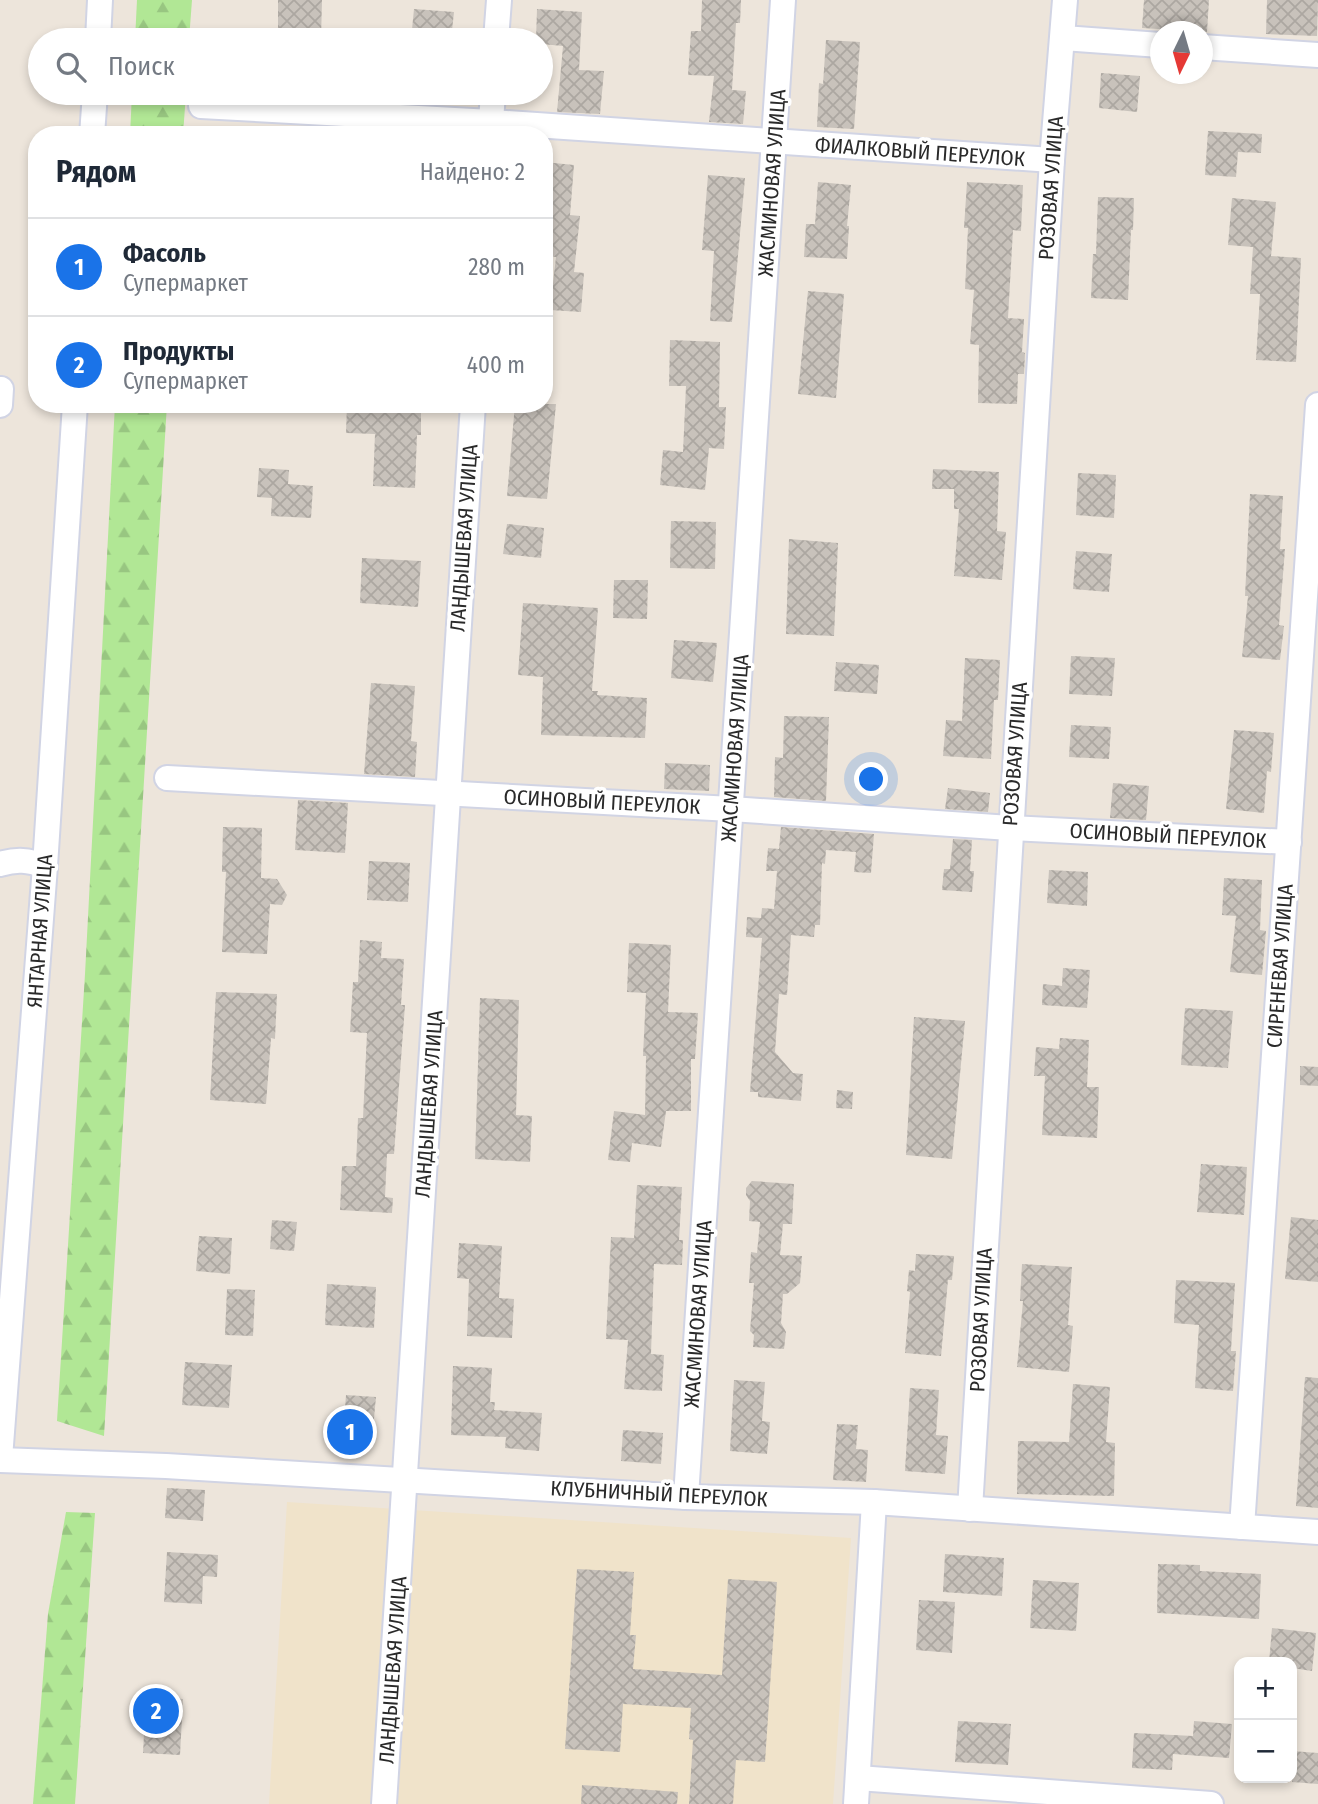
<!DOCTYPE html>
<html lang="ru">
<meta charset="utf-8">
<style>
body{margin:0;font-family:"Fira Sans Condensed",sans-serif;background:#f2f2f3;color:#1f2937}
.controls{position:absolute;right:21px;bottom:21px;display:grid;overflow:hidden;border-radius:14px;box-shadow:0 4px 10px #0003}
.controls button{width:63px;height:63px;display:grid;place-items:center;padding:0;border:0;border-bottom:2px solid #e0e1e3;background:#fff;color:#1f2937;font:35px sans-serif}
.compass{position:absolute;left:1150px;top:21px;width:63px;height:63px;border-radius:50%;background:#fff;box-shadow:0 4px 10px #0003;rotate:185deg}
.you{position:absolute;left:872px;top:780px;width:24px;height:24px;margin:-18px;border:5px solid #fff;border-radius:50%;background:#1a73e8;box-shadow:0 0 0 10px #1a73e833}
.badge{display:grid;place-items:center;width:46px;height:46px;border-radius:50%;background:#1a73e8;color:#fff;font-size:23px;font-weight:700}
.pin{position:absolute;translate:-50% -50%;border:4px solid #fff;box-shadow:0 2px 7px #0006}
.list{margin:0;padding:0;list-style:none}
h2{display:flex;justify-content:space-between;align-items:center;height:91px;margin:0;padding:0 28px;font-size:30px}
h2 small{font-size:23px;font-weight:400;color:#747a83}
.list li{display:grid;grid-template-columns:46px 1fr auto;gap:21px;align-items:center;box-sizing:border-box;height:98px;padding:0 28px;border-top:2px solid #e0e1e3}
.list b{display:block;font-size:26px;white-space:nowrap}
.list p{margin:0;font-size:23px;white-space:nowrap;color:#747a83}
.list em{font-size:23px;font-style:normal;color:#747a83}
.icon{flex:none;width:38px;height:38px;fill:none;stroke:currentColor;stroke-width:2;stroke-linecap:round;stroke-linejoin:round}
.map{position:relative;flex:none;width:1318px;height:1804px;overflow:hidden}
.search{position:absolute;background:#fff;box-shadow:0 4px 10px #0003;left:28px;top:28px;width:525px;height:77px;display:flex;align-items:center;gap:18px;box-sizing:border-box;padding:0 24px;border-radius:38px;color:#747a83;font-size:26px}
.panel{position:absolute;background:#fff;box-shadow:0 4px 10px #0003;left:28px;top:126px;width:525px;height:287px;border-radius:28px}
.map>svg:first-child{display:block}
.education{fill:#f0e3ca}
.forest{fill:url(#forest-firs)}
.building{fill:url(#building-cross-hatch)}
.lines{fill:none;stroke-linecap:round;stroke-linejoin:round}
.minor-casing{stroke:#d1d4e4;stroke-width:28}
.minor{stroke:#fff;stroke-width:24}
.labels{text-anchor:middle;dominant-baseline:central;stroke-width:7;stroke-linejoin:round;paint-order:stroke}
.street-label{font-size:21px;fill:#2a2a2a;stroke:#fff}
</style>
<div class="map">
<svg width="1318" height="1804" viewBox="0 0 1318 1804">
<defs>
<pattern id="forest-firs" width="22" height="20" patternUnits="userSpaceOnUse" patternTransform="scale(1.75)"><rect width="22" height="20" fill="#b1e795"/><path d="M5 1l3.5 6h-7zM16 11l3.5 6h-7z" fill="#98c681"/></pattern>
<pattern id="building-cross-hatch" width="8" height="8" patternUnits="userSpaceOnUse" patternTransform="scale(1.75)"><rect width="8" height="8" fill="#c8c2bb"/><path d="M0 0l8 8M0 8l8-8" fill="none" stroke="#aca7a1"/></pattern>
</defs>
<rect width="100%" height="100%" fill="#ede5db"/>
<polygon class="education" points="287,1502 851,1538 833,1804 269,1804"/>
<g class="forest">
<polygon points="137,0 192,0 189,40 135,40"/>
<polygon points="132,93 186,93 183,135 130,135"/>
<polygon points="115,404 167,404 104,1436 57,1421 85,974"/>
<polygon points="66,1512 95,1513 75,1804 33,1804 48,1614"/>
</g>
<g class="building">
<polygon points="278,0 322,0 321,40 278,40"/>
<polygon points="702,0 741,0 740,23 736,23 732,90 746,91 743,124 709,122 714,76 688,75 691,31 701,31"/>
<polygon points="1144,0 1209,0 1207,32 1142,28"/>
<polygon points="1267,0 1318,0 1317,36 1266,34"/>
<polygon points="414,9 454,12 451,40 411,40"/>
<polygon points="537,9 582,12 579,70 604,71 600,114 557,112 563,46 541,44 541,40 536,40"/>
<polygon points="826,40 860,42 854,129 817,127 819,83 823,84"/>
<polygon points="1101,73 1140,76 1137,112 1099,108"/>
<polygon points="1208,131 1262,134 1261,153 1238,152 1236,177 1205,175"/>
<polygon points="544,162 574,165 570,215 580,216 574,272 584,273 581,312 550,310 556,257 544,256"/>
<polygon points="708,175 745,178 732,322 710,321 714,251 702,250"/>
<polygon points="818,182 851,185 847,226 849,226 847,259 804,257 806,224 815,224"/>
<polygon points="967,182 1023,185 1021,231 1013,230 1008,318 1024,319 1022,352 1025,353 1024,374 1018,374 1017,404 978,403 979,345 970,344 974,290 965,289 968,228 964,228"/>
<polygon points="1098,197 1134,198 1133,230 1131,230 1128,300 1091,298 1093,254 1096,254"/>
<polygon points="1232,198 1276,202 1271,256 1301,258 1296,362 1256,360 1260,294 1250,294 1253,247 1228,245"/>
<polygon points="808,291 844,294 836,398 798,394"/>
<polygon points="670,340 720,342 719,407 726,407 724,449 709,448 705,490 660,485 663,450 683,452 686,386 669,386"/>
<polygon points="347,404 421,404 421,435 417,435 415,488 373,486 375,434 346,433"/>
<polygon points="515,404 556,404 547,499 507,496"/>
<polygon points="259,468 289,470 288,484 313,486 311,518 271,516 272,498 257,497"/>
<polygon points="933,469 999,472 997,531 1006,532 1002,580 954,576 959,509 954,509 954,489 932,489"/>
<polygon points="1078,473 1116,475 1114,518 1076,515"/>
<polygon points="1250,494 1283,496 1280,549 1285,549 1279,625 1284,626 1280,660 1242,657 1248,596 1245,596"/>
<polygon points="671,521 716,522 715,569 670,568"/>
<polygon points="507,524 544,528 541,558 503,554"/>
<polygon points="789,539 838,543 834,636 786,634"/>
<polygon points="1076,551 1112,554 1109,592 1073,589"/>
<polygon points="362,558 421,561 418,607 360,603"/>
<polygon points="614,580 648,580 647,619 613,618"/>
<polygon points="523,603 598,608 592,691 598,691 597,695 647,698 645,738 541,735 543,677 518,675"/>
<polygon points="674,640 717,643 713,682 671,678"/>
<polygon points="1071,656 1115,658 1112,696 1069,694"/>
<polygon points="965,658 1000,660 998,700 994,700 991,759 943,756 946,720 962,721"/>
<polygon points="836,662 879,665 877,694 834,691"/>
<polygon points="371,683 415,686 411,741 417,742 415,777 364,774"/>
<polygon points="784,716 829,717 826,801 774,797 775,757 783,758"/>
<polygon points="1071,725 1111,727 1109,759 1069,757"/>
<polygon points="1234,730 1274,733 1271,772 1267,771 1264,813 1226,809"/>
<polygon points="665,763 710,765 709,791 664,789"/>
<polygon points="1113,783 1149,786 1146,820 1110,818"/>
<polygon points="948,788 990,793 988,812 945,809"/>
<polygon points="298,800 348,803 345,853 295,850"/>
<polygon points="223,827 262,828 261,878 277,879 287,895 282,905 270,904 267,954 222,952 226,872 222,872"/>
<polygon points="781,827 874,834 871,873 854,872 856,852 826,850 825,864 822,863 820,925 815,925 814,937 791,935 787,995 779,994 775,1052 793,1073 803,1074 801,1101 758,1097 758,1092 750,1092 762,938 746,937 747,917 761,918 762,908 774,909 777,871 766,871 768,848 779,849"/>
<polygon points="953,839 972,840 970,871 974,871 972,892 942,890 944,869 950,869"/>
<polygon points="369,861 410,863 408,902 367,900"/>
<polygon points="1049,870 1088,872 1087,906 1047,903"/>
<polygon points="1224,878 1262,880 1260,930 1266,931 1262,975 1230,972 1236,916 1222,915"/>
<polygon points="360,940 382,942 381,958 404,959 401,1005 405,1005 394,1154 387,1154 385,1197 393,1198 392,1213 340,1210 342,1166 356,1166 358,1118 363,1118 367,1033 350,1032 353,982 358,982"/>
<polygon points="629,943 671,945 668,1012 698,1013 695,1059 691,1059 691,1111 666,1111 661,1147 632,1143 630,1162 608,1160 614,1111 645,1115 646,1056 643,1056 646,993 627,992"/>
<polygon points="1063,968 1090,970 1087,1008 1042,1005 1043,984 1062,986"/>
<polygon points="216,992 277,994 275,1039 271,1038 266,1104 210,1100"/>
<polygon points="480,998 519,1000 516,1115 532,1116 530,1162 475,1159"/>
<polygon points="1185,1008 1233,1011 1228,1068 1181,1065"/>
<polygon points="914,1017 965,1021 952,1159 906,1155"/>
<polygon points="1060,1038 1089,1040 1087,1087 1099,1087 1097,1138 1042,1135 1045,1076 1034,1076 1036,1047 1059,1049"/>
<polygon points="1300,1066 1318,1067 1318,1086 1300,1085"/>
<polygon points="837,1090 853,1092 852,1109 836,1108"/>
<polygon points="1201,1164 1247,1167 1244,1215 1197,1212"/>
<polygon points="752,1181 794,1184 792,1224 783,1224 780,1255 802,1256 800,1283 787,1294 783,1294 781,1323 786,1332 784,1349 753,1347 754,1335 750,1331 754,1283 749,1283 751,1252 757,1253 760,1222 749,1221 750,1201 746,1195 746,1188"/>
<polygon points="637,1185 682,1187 679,1240 683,1240 682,1265 654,1264 651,1354 664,1355 662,1391 624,1389 628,1340 606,1339 611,1237 634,1238"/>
<polygon points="1291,1217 1318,1220 1318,1282 1285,1279"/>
<polygon points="272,1220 297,1222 294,1251 270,1249"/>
<polygon points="199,1236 232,1238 230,1274 196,1271"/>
<polygon points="459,1243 502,1246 499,1298 514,1299 512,1338 467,1336 469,1279 457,1278"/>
<polygon points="916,1254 954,1256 952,1280 948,1280 941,1356 905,1353 910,1292 907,1291 909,1270 915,1271"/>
<polygon points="1022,1264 1072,1267 1068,1325 1073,1326 1069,1372 1017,1367 1023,1301 1020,1301"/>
<polygon points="1176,1280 1235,1283 1231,1351 1236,1351 1233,1391 1195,1388 1199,1325 1174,1323"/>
<polygon points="327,1284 376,1287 374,1328 325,1325"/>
<polygon points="227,1289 255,1290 253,1336 225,1335"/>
<polygon points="185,1362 232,1365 229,1408 182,1405"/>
<polygon points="453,1366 492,1368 490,1402 495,1402 494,1410 542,1413 539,1451 505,1448 506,1437 451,1435"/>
<polygon points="1305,1377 1318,1378 1318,1508 1296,1506"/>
<polygon points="734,1380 765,1382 762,1421 770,1422 767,1454 730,1451"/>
<polygon points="1073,1384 1110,1387 1106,1442 1115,1443 1114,1496 1017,1494 1018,1441 1069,1442"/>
<polygon points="910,1388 939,1390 936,1435 948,1436 945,1474 905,1471"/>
<polygon points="346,1395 376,1397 372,1439 343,1436"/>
<polygon points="837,1424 858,1425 856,1449 868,1450 866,1482 833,1480"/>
<polygon points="623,1430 663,1433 661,1464 621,1461"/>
<polygon points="167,1488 205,1490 203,1521 165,1518"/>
<polygon points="167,1552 218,1555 217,1577 203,1576 202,1604 164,1602"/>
<polygon points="945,1554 1004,1558 1002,1596 943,1592"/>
<polygon points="1158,1564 1200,1565 1200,1571 1261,1574 1259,1619 1157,1613"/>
<polygon points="577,1569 634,1572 630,1635 636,1635 633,1669 722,1675 728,1579 777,1582 765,1762 736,1760 733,1804 689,1804 693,1740 689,1739 691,1708 623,1704 620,1752 565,1749"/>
<polygon points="1033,1580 1079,1583 1076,1631 1030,1628"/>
<polygon points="919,1600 955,1602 952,1653 916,1650"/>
<polygon points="1272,1628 1316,1633 1312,1671 1292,1668 1292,1662 1269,1662"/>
<polygon points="146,1696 183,1699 180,1755 143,1753"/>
<polygon points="958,1721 1011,1724 1008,1765 955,1762"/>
<polygon points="1194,1721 1232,1724 1229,1758 1173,1754 1172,1770 1132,1768 1134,1733 1193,1736"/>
<polygon points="1292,1751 1318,1753 1318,1784 1292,1782"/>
<polygon points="582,1785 678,1792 677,1804 581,1804"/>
</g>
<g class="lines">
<defs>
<g id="minor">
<polyline points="1063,38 1160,45"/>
<polyline points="98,40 100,0"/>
<polyline points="496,40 499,0"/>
<polyline points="1202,47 1318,55"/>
<polyline points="201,106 491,122 1052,160"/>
<polyline points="92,135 95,93"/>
<polyline points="490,135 493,93"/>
<polyline points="0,405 1,389"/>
<polyline points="167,778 731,809 1010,828 1289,842"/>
<path d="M0 864C17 859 28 860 45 866"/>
<polyline points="0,1458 45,866 75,404"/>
<polyline points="0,1460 166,1466 686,1497 874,1502 1318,1532"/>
<polyline points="686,1497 783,0"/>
<polyline points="970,1509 1052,160 1065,0"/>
<polyline points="1242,1527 1318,405"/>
<polyline points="858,1778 1211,1804"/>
<polyline points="384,1804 473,404"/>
<polyline points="856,1804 874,1502"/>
</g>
</defs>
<use href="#minor" class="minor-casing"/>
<use href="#minor" class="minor"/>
</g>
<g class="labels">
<g class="street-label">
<text transform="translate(920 152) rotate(4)">ФИАЛКОВЫЙ ПЕРЕУЛОК</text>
<text transform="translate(772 183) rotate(-86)">ЖАСМИНОВАЯ УЛИЦА</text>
<text transform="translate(1051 188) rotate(-86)">РОЗОВАЯ УЛИЦА</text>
<text transform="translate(464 538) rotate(-86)">ЛАНДЫШЕВАЯ УЛИЦА</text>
<text transform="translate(735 748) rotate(-86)">ЖАСМИНОВАЯ УЛИЦА</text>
<text transform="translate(1015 754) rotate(-86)">РОЗОВАЯ УЛИЦА</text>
<text transform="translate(602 802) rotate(3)">ОСИНОВЫЙ ПЕРЕУЛОК</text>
<text transform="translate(1168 836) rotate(3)">ОСИНОВЫЙ ПЕРЕУЛОК</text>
<text transform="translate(40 931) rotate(-86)">ЯНТАРНАЯ УЛИЦА</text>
<text transform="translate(1280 966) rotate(-86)">СИРЕНЕВАЯ УЛИЦА</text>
<text transform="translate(429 1104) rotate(-86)">ЛАНДЫШЕВАЯ УЛИЦА</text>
<text transform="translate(698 1314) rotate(-86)">ЖАСМИНОВАЯ УЛИЦА</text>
<text transform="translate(981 1320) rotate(-87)">РОЗОВАЯ УЛИЦА</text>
<text transform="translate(659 1494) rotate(3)">КЛУБНИЧНЫЙ ПЕРЕУЛОК</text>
<text transform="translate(393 1670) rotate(-86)">ЛАНДЫШЕВАЯ УЛИЦА</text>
</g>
</g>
</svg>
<div class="controls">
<button>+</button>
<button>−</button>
</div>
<svg class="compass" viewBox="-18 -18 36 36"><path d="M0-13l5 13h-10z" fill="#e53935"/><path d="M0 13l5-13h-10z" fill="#747a83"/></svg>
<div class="you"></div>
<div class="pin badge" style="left:350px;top:1432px">1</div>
<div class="pin badge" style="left:156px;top:1711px">2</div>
<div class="search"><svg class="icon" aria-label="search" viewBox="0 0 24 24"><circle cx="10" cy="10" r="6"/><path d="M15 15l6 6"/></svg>Поиск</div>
<section class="panel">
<h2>Рядом<small>Найдено: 2</small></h2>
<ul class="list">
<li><span class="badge">1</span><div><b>Фасоль</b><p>Супермаркет</p></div><em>280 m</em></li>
<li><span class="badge">2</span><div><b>Продукты</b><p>Супермаркет</p></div><em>400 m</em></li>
</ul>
</section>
</div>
